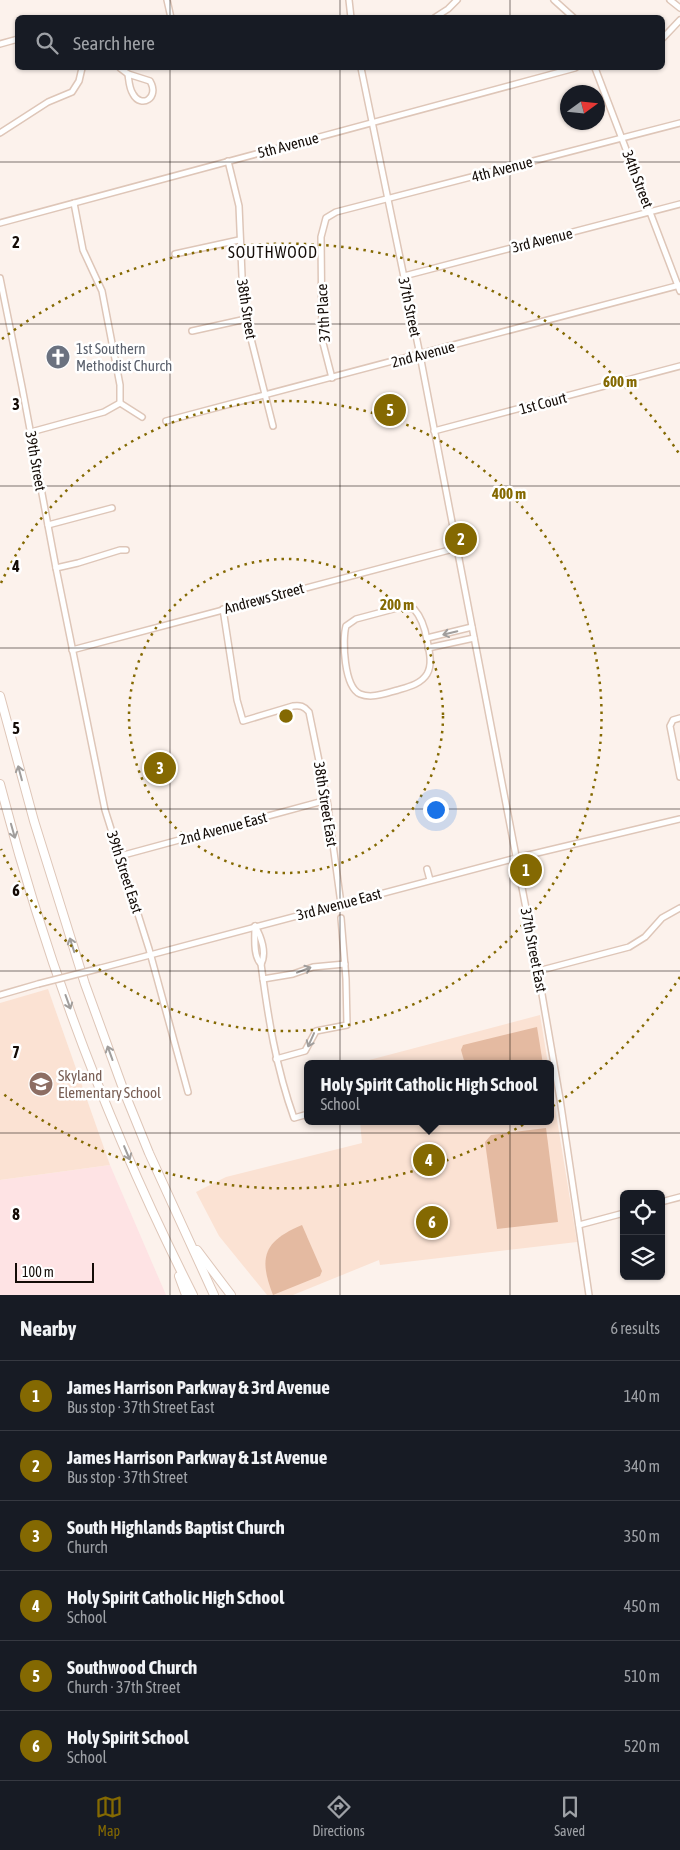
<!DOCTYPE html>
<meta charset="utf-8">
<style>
body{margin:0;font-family:"Asap Condensed",sans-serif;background:#242831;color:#f1f3f6}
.controls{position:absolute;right:15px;bottom:15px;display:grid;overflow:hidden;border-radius:8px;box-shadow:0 1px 4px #0004}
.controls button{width:45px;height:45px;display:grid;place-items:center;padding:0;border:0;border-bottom:1px solid #363941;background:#171b24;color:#f1f3f6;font:25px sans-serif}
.compass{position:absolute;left:560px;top:85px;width:45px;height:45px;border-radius:50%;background:#171b24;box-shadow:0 1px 4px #0004;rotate:75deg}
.scale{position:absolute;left:15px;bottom:12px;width:79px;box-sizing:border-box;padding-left:5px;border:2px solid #140c07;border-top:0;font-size:14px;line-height:18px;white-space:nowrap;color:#140c07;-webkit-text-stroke:4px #fff;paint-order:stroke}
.you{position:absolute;left:435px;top:809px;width:18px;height:18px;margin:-12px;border:4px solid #fff;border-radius:50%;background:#1a73e8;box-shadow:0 0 0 8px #1a73e833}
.badge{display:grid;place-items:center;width:32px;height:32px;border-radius:50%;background:#846902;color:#fff;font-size:16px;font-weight:700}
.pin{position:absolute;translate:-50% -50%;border:2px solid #fff;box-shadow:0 1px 5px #0006}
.popup{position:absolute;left:304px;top:1060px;width:250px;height:65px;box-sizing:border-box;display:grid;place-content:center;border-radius:8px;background:#171b24;filter:drop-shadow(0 1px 4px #0005);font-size:16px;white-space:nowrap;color:#9ea1a6}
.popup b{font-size:19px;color:#f1f3f6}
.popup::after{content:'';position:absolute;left:50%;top:100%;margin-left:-10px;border:10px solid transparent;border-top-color:#171b24}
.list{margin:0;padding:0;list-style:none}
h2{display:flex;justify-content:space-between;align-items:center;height:65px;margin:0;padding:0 20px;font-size:21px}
h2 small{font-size:16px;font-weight:400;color:#9ea1a6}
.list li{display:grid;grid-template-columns:32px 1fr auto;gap:15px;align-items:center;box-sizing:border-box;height:70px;padding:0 20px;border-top:1px solid #363941}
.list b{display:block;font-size:19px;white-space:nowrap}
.list p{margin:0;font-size:16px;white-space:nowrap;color:#9ea1a6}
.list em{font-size:16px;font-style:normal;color:#9ea1a6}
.icon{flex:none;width:28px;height:28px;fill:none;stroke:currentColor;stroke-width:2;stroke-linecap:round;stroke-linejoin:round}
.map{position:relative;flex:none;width:680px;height:1295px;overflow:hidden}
.search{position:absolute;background:#171b24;box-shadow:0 1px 4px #0004;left:15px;right:15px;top:15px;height:55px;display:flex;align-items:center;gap:12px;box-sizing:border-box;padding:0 18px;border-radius:8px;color:#9ea1a6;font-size:19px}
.sheet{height:485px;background:#171b24}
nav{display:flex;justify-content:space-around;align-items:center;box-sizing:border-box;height:70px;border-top:1px solid #363941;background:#171b24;font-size:14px;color:#9ea1a6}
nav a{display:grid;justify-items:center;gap:2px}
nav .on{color:#846902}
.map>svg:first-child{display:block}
.commercial{fill:#fee3e4}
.built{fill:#fbe2d3}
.green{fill:#e4baa1}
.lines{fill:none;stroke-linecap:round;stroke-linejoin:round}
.minor-casing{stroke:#dec6b8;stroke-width:8}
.highway-casing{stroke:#dec6b8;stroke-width:10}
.minor{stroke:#fff;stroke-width:5}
.highway{stroke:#fff;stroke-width:8}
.minor-bridge-casing{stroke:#dec6b8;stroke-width:8;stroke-linecap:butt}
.minor-bridge{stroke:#fff;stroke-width:5}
.oneway{stroke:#a19e9c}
.grid{fill:none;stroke:#140c07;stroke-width:1;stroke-opacity:0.55}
.ring{fill:none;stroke:#846902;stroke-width:2.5;stroke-dasharray:2.5 5}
.labels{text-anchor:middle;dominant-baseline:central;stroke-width:5;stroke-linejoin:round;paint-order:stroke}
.street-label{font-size:15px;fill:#140c07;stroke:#fff}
.worship-label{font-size:15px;fill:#5b616d;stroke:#fff;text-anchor:start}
.education-label{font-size:15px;fill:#785e54;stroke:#fff;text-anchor:start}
.neighbourhood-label{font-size:16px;letter-spacing:1px;fill:#140c07;stroke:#fff}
.grid-label{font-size:16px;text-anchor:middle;font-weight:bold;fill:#140c07;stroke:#fff;stroke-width:5;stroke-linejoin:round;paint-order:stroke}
.centre{fill:#846902;stroke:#fff;stroke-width:2.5}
.ring-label{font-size:15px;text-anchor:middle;font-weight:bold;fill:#846902;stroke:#fff;stroke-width:5;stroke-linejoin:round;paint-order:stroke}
</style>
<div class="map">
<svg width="680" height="1295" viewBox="0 0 680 1295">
<rect width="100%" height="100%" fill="#fcf2ec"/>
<polygon class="commercial" points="110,1165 166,1295 0,1295 0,1180"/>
<g class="built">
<polygon points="48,989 110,1165 0,1180 0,1003"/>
<polygon points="540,1015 548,1064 354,1064"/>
<polygon points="550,1077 577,1242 380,1265 379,1260 293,1295 267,1295 219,1236 196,1192 226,1177 362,1143 360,1121 550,1121"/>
</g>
<g class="green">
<polygon points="537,1027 543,1064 465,1064 461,1050 463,1045"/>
<polygon points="546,1128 558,1222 497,1229 485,1142 491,1135"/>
<path d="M302 1225 322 1271 320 1276 273 1295C258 1257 264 1241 302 1225Z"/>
</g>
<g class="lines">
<defs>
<g id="minor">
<polyline points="167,0 171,18"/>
<polyline points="349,0 351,18"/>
<polyline points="554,0 574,18"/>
<polyline points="670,0 680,8"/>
<polyline points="434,18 448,9 457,0"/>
<polyline points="662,39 680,20"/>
<polyline points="0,44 18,39"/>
<polyline points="120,68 128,74"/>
<polyline points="361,68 420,355 538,971 560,1099 589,1295"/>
<polyline points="595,68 680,291"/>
<path d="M128 74 150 81C160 98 141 109 133 94 129 88 129 81 128 74Z"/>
<polyline points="0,133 48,102 72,92 79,81 82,68"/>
<polyline points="228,161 239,206 243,299 246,319 273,426"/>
<polyline points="74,203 83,250 102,291 120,385 120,403"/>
<polyline points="0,223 575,68"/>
<polyline points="175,254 239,240"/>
<polyline points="404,276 680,204"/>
<polyline points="0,278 22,387 56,568 105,810 149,949 188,1092"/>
<polyline points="192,331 246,319"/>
<polyline points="332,378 322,339 321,237 326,218 336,212 680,123"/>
<polyline points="120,403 142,417"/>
<polyline points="166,421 680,285"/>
<polyline points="434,431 680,366"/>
<polyline points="31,432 104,412 120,403"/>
<polyline points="48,525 112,508"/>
<polyline points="56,568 78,563 120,550 126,550"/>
<path d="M401 607 414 609C422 618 425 628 427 640 429 650 433 664 427 674 421 684 408 687 398 690 386 693 372 699 360 694 344 687 342 640 346 626L356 619Z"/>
<path d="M223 609 237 700 243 721 293 706C300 705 304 706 309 712L327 800 341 904"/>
<polyline points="427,638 472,627"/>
<polyline points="428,648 474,638"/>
<polyline points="72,650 457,548"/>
<polyline points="680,718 673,720 670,726 680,777"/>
<polyline points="120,856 327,800"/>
<polyline points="427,869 430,880"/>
<path d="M255 926C261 936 267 953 261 964 268 1017 276 1068 294 1118L308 1114"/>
<path d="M255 926C255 938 253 956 261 964"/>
<polyline points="101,968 516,858 680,819"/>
<polyline points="538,971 629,947 645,937 662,918 680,908"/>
<polyline points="263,979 293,974 313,967 345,964"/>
<polyline points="0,995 38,984"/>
<polyline points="276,1059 305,1051 316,1031 347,1025 346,979 341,918"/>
<polyline points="661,1202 680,1197"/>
<polyline points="579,1225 624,1213"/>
</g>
<g id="highway">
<polyline points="0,696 34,821 85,984 125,1094 149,1153 214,1295"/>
<path d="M0 784C45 960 111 1133 193 1295"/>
<polyline points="197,1250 231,1295"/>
<polyline points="179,1276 186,1295"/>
</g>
</defs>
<use href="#minor" class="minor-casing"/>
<use href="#highway" class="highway-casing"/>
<use href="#minor" class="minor"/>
<use href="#highway" class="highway"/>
<defs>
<polyline id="minor-bridge" points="38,984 101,968"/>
</defs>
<use href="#minor-bridge" class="minor-bridge-casing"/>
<use href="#minor-bridge" class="minor-bridge"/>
</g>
<defs><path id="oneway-shaft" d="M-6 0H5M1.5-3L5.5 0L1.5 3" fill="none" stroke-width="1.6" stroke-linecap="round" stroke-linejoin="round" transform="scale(1.25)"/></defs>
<g class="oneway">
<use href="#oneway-shaft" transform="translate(450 633) rotate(167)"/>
<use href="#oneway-shaft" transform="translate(20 773) rotate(-105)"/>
<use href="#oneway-shaft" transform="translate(13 831) rotate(74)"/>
<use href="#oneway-shaft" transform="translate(72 945) rotate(-108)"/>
<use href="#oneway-shaft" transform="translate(304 970) rotate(-21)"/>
<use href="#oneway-shaft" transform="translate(68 1002) rotate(70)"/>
<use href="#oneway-shaft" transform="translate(311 1040) rotate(114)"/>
<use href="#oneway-shaft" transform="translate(110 1053) rotate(-110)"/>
<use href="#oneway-shaft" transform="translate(127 1153) rotate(67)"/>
</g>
<path class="grid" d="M170 0V18M340 0V18M510 0V18M170 68V1295M340 68V1295M510 68V1295M0 162H680M0 324H680M0 486H680M0 648H680M0 809H680M0 971H680M0 1133H680"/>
<g class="ring">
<circle cx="286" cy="716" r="157"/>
<path d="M1 583A315 315 0 1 1 1 849"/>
<path d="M680 977A472 472 0 0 1 2 1093M2 339A472 472 0 0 1 680 455"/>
</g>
<defs>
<symbol id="church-disc" viewBox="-11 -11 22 22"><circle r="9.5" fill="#6b7280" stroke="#fff"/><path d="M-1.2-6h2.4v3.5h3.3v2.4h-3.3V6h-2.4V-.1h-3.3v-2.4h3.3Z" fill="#fff"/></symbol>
<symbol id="school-disc" viewBox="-11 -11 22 22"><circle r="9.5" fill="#8d6e63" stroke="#fff"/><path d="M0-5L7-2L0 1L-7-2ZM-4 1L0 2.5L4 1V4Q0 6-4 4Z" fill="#fff"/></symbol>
</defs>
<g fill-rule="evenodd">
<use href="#church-disc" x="44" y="343" width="28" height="28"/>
<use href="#school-disc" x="27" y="1070" width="28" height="28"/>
</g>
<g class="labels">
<g class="street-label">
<text transform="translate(288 145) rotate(-15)">5th Avenue</text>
<text transform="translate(502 169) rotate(-15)">4th Avenue</text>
<text transform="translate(638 179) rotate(69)">34th Street</text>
<text transform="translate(542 240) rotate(-14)">3rd Avenue</text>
<text transform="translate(410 307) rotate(78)">37th Street</text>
<text transform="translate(247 309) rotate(81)">38th Street</text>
<text transform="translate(323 313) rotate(-93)">37th Place</text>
<text transform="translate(423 354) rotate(-15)">2nd Avenue</text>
<text transform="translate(543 403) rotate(-15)">1st Court</text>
<text transform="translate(36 461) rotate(80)">39th Street</text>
<text transform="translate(264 598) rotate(-15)">Andrews Street</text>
<text transform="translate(326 804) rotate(81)">38th Street East</text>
<text transform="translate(223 828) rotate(-15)">2nd Avenue East</text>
<text transform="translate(125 872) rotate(72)">39th Street East</text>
<text transform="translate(339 904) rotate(-15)">3rd Avenue East</text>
<text transform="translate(534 950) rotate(79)">37th Street East</text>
</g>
<g class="worship-label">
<text x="76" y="348">1st Southern<tspan x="76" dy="17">Methodist Church</tspan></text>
</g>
<g class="education-label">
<text x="58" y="1075">Skyland<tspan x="58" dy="17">Elementary School</tspan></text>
</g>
<g class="neighbourhood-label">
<text x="273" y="252">SOUTHWOOD</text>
</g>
</g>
<g class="grid-label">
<text x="16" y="248">2</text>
<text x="16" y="410">3</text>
<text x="16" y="572">4</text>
<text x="16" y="734">5</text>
<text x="16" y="896">6</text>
<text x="16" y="1058">7</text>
<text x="16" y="1220">8</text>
</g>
<circle cx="286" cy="716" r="8" class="centre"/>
<g class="ring-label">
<text x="620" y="387">600 m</text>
<text x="509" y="499">400 m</text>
<text x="397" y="610">200 m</text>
</g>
</svg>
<div class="controls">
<button><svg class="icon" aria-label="locate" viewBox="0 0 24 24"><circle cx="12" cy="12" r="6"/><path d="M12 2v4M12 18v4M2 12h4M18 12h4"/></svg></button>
<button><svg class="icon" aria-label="layers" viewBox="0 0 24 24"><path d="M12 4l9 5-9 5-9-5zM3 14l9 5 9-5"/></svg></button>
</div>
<svg class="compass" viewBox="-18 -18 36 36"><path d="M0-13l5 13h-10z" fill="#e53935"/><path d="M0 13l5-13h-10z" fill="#9ea1a6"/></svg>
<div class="scale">100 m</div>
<div class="you"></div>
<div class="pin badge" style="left:526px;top:870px">1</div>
<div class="pin badge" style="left:461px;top:539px">2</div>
<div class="pin badge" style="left:160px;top:768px">3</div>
<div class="pin badge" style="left:429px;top:1160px">4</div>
<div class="popup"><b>Holy Spirit Catholic High School</b>School</div>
<div class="pin badge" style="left:390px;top:410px">5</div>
<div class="pin badge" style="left:432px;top:1222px">6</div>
<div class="search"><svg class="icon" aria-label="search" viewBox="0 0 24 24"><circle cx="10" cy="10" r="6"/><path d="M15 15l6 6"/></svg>Search here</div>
</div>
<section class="sheet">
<h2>Nearby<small>6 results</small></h2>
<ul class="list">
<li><span class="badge">1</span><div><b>James Harrison Parkway &amp; 3rd Avenue</b><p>Bus stop · 37th Street East</p></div><em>140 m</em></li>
<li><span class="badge">2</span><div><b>James Harrison Parkway &amp; 1st Avenue</b><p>Bus stop · 37th Street</p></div><em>340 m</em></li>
<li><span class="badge">3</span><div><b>South Highlands Baptist Church</b><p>Church</p></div><em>350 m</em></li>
<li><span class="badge">4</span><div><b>Holy Spirit Catholic High School</b><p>School</p></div><em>450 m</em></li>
<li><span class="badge">5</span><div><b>Southwood Church</b><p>Church · 37th Street</p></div><em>510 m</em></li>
<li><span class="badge">6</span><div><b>Holy Spirit School</b><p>School</p></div><em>520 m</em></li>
</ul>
</section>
<nav>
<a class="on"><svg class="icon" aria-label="map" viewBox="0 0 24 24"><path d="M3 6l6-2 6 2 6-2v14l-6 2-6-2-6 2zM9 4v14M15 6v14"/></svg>Map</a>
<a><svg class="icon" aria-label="directions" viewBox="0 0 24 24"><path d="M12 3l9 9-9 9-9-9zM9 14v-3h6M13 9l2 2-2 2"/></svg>Directions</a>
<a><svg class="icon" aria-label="saved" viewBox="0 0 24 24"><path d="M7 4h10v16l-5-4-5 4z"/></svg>Saved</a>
</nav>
